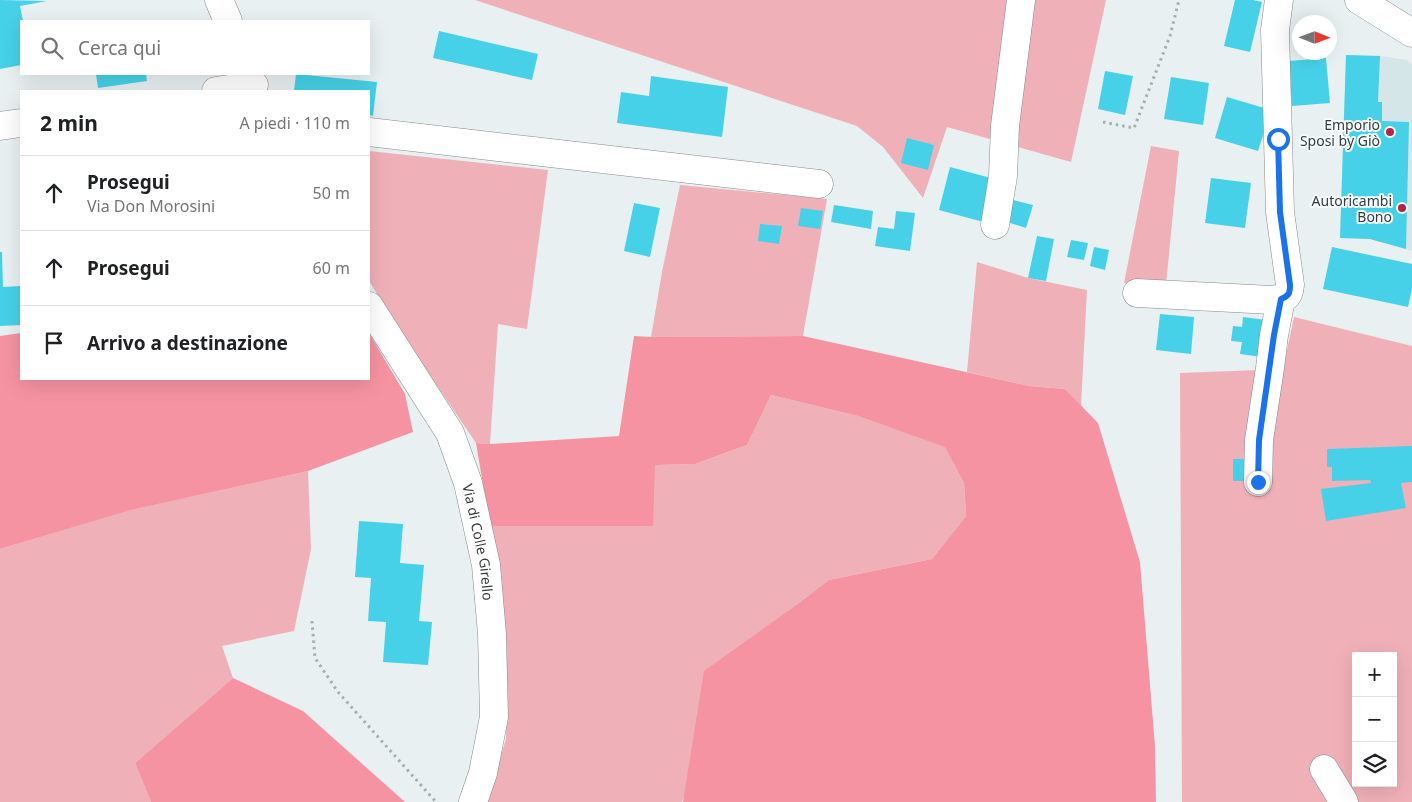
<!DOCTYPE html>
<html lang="it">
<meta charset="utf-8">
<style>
body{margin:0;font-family:"Noto Sans",sans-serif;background:#f6f6f6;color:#202124}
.controls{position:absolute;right:15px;bottom:15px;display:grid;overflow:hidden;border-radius:0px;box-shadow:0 5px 20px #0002}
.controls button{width:45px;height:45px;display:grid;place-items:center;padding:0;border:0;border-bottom:1px solid #e0e0e0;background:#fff;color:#202124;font:25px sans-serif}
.compass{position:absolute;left:1292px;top:15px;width:45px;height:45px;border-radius:50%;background:#fff;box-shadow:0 5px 20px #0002;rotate:91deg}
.stop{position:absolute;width:15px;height:15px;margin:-11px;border:4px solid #1a73e8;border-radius:50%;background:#fff}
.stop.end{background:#1a73e8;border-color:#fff;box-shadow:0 1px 5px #0008}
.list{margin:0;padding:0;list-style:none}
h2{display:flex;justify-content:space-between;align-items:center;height:65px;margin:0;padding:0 20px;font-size:21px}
h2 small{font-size:16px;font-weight:400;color:#757577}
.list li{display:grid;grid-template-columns:32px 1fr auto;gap:15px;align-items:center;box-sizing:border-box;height:75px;padding:0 20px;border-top:1px solid #e0e0e0}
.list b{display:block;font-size:19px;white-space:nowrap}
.list p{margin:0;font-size:16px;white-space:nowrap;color:#757577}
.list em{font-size:16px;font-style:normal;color:#757577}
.icon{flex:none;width:28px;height:28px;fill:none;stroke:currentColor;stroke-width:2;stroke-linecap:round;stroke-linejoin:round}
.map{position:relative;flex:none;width:1412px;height:802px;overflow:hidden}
.search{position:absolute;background:#fff;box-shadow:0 5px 20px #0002;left:20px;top:20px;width:350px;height:55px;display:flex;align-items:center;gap:12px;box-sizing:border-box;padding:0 18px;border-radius:0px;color:#757577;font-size:19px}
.panel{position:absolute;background:#fff;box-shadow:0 5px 20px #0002;left:20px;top:90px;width:350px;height:290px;border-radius:0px}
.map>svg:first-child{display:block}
.built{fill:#d5e6e8}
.green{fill:#f0b0b7;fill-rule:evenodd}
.forest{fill:#f693a2}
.building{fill:#46d1e8}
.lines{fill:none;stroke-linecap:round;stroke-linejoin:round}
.minor-casing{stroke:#848b8d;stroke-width:29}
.major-casing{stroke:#848b8d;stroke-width:29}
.path{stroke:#a8aeaf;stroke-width:3;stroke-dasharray:2.5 4;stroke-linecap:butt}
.minor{stroke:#fff;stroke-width:28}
.major{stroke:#fff;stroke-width:28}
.route{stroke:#1a73e8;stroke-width:6}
.poi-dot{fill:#b3224b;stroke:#f5fdff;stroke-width:2}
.labels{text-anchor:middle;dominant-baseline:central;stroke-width:4;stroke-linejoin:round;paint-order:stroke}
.poi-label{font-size:14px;fill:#393c3d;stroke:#f5fdff;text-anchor:end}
.street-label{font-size:14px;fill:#393c3d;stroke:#f5fdff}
</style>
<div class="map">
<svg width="1412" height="802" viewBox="0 0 1412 802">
<rect width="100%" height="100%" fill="#e8f0f1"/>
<polygon class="built" points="1346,55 1380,56 1407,60 1412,64 1412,251 1370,239 1340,238"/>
<g class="green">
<polygon points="475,0 1106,0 1071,162 947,127 923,198 883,147 857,126"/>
<polygon points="1151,146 1179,151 1166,285 1124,283"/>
<polygon points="369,151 548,170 527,329 498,324 490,444 476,443 406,340 369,281"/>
<polygon points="680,185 827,199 803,336 651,337 662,272"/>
<polygon points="977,262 1028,278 1087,290 1081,406 1065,389 1029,386 967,372"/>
<path d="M1294 317 1412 346V802H1182L1180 373 1283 369ZM1356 656H1393V783H1356Z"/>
<polygon points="771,395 858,416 945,446 964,483 966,516 932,559 829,580 788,611 682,801 683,802 487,802 506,739 507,674 490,526 652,526 654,465 695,464 747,445"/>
<polygon points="308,471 311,549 294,631 222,646 233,678 135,763 151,802 0,802 0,549 130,510"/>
</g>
<g class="forest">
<polygon points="21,333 21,379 369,379 369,333 405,394 413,432 308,471 131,510 0,549 0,336"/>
<polygon points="634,336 651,337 803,336 1029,386 1065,389 1098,423 1140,562 1155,746 1156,802 683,802 704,671 788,611 829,580 932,559 966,516 964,483 945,447 858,416 771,395 747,445 695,464 655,465 653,526 490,526 476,443 490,444 619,436"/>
<polygon points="233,678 303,711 405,802 151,802 135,763"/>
</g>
<g class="building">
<polygon points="0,0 47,1 20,6 23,21 21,21 21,65 0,69"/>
<polygon points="1235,0 1253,0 1262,2 1250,52 1224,46"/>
<polygon points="439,31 538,54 532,80 433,58"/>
<polygon points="1346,55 1380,56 1378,102 1382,102 1382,121 1409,122 1406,249 1370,239 1340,238"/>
<polygon points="1326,58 1330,103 1292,106 1289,61"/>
<polygon points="1105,71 1133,76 1125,115 1098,109"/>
<polygon points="96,74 146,74 147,81 98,88"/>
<polygon points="296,74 377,82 373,116 369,115 369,91 294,91"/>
<polygon points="651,76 728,87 722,137 617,123 621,92 649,96"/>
<polygon points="1171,77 1209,83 1203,125 1164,119"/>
<polygon points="1227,97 1271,110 1258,151 1215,138"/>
<polygon points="907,138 934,145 928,170 901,163"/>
<polygon points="950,167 998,180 987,223 939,210"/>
<polygon points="1211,178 1251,183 1245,228 1205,223"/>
<polygon points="1013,200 1033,205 1026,228 1007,222"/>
<polygon points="634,203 660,208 650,257 624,251"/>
<polygon points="834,205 873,211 871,229 831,222"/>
<polygon points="801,208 823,211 820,229 798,226"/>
<polygon points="896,211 915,213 910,251 875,246 878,227 894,229"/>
<polygon points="760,224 782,226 779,244 758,241"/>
<polygon points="1037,236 1054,239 1046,281 1028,278"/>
<polygon points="1071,240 1088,243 1084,260 1067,257"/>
<polygon points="1094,247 1109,250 1105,270 1090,266"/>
<polygon points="1332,247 1412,264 1412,289 1408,307 1323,289"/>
<polygon points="0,252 2,252 3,287 21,286 21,325 0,326"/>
<polygon points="1160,314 1194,317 1191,354 1156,350"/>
<polygon points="1243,317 1273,321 1269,358 1240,354 1242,342 1231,341 1233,326 1242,327"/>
<polygon points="1412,446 1412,482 1401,483 1406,508 1326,521 1321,489 1371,483 1370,480 1332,481 1332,467 1327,467 1327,449"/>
<rect x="1233" y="459" width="18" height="22"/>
<polygon points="359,521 403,524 400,563 424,565 419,621 432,622 428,665 383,662 386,622 368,621 371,578 355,577"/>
</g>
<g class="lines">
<defs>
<g id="minor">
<polyline points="219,0 228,21"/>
<polyline points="216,91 254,85"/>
<polyline points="0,126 21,123"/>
<polyline points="369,132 819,184"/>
<polyline points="995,225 1003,176 1005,126 1021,0"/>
<path d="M1137 293 1271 300C1284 298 1289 299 1290 285L1280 212 1275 30 1279 0"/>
<path id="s1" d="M369 306 450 433 468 483 486 565 492 634 494 717 483 773 473 802"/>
<polyline points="1258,482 1259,440 1270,368 1274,335 1281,299"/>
<polyline points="1324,769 1344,802"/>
</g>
<polyline id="major" points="1359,0 1412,33"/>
</defs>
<use href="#minor" class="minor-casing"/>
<use href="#major" class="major-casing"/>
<g class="path">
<polyline points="1103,122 1134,128 1170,36 1179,0"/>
<polyline points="312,621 315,658 338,692 436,802"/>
</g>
<use href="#minor" class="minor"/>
<use href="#major" class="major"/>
</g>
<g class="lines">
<path class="route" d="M1258 482 1259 440 1274 335 1281 299C1289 296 1290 293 1290 285L1280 212 1278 139"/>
</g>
<g class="poi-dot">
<circle cx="1390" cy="132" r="5"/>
<circle cx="1402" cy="208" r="5"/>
</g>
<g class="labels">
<g class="poi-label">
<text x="1380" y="124">Emporio<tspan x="1380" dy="16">Sposi by Giò</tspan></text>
<text x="1392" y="200">Autoricambi<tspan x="1392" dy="16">Bono</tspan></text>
</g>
<g class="street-label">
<text stroke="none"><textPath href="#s1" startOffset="264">Via di Colle Girello</textPath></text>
</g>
</g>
</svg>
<div class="controls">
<button>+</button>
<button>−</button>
<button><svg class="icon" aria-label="layers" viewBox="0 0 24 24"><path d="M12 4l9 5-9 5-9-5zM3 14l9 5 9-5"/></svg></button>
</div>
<svg class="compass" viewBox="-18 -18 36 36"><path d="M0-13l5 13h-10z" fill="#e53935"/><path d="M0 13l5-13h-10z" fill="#757577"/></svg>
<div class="stop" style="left:1278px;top:139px"></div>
<div class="stop end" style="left:1258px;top:482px"></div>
<div class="search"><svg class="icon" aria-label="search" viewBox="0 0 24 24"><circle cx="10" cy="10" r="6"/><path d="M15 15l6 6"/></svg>Cerca qui</div>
<section class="panel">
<h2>2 min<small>A piedi · 110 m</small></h2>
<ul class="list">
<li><svg class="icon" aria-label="ahead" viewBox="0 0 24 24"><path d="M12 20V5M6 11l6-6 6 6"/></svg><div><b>Prosegui</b><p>Via Don Morosini</p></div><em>50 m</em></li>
<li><svg class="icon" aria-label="ahead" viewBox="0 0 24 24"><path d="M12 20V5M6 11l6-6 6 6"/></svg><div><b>Prosegui</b></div><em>60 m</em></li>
<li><svg class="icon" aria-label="arrive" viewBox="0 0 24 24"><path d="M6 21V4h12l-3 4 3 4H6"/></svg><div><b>Arrivo a destinazione</b></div></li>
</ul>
</section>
</div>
